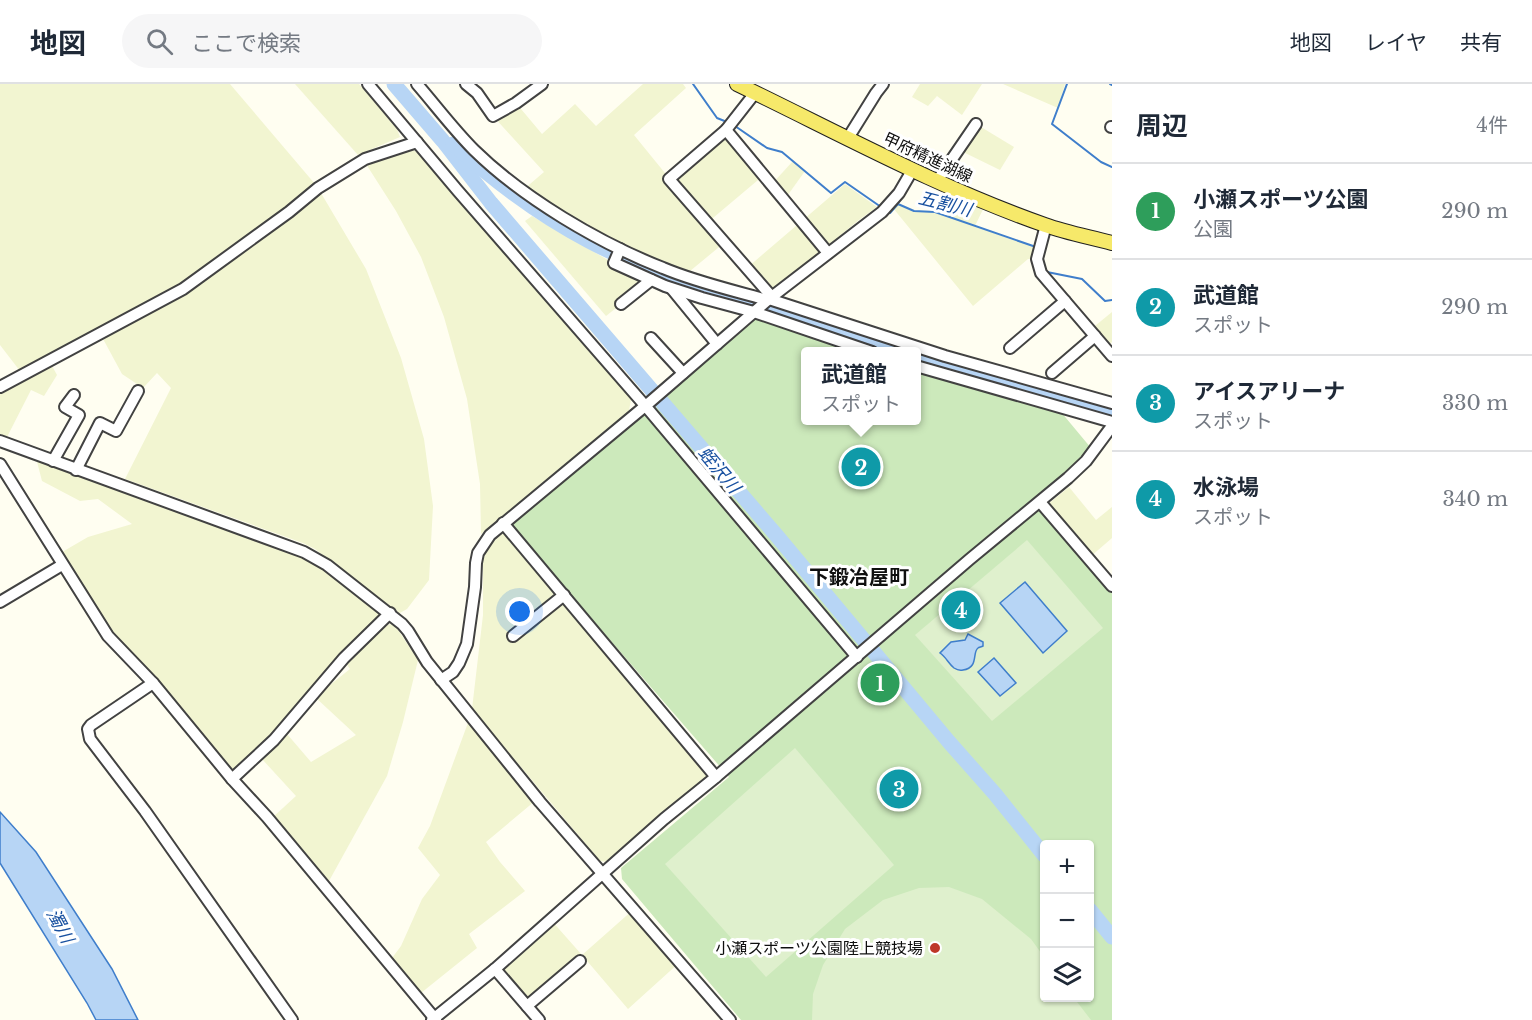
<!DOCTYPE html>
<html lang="ja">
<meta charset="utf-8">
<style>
body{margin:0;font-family:"Libre Baskerville","Noto Sans JP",serif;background:#f6f6f7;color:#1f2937}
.controls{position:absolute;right:18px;bottom:18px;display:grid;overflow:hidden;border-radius:6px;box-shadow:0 2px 4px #0004}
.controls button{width:54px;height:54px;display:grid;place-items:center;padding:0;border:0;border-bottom:2px solid #e0e1e3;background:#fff;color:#1f2937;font:30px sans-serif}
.you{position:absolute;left:520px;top:528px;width:21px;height:21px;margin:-15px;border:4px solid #fff;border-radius:50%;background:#1a73e8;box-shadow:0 0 0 9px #1a73e833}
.badge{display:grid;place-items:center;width:39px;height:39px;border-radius:50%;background:#0f766e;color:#fff;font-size:20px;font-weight:700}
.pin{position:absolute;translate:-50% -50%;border:3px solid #fff;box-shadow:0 2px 6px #0006}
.popup{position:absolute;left:801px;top:263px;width:120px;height:78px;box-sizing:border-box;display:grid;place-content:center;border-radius:6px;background:#fff;filter:drop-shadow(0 2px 4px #0005);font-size:20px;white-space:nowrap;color:#747a83}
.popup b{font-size:22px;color:#1f2937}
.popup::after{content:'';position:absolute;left:50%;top:100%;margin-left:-12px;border:12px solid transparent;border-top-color:#fff}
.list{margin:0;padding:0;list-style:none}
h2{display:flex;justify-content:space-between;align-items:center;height:78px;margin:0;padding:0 24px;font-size:26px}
h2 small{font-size:20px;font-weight:400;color:#747a83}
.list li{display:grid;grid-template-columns:39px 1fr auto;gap:18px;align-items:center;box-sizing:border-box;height:96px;padding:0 24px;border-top:2px solid #e0e1e3}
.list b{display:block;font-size:22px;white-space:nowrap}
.list p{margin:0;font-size:20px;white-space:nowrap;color:#747a83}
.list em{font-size:20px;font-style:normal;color:#747a83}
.icon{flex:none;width:33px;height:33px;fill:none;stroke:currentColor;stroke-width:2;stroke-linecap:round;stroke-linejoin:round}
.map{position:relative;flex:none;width:1112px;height:936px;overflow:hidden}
header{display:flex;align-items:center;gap:36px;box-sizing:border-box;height:84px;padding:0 30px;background:#fff;border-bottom:2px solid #e0e1e3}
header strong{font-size:28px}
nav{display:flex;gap:33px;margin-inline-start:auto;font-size:21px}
.search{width:420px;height:54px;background:#f6f6f7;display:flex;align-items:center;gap:15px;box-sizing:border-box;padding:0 21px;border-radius:33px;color:#747a83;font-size:22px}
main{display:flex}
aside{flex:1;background:#fff}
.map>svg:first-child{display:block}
.farmland{fill:#f2f5d1}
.green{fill:#cce9bb;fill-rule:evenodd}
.pitch{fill:#dff0cd}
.water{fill:#b7d5f5;stroke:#3f7ecb;stroke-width:1.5}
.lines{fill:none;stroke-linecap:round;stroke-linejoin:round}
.stream{stroke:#3f7ecb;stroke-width:2}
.river{stroke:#b7d5f5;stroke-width:15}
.minor-casing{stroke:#424242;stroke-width:14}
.major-casing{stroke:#202020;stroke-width:16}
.minor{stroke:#fff;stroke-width:10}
.major{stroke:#f6e96a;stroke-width:14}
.poi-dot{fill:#be3728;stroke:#fff;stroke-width:2}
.labels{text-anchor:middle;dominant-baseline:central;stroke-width:6;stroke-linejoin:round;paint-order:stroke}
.street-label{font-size:16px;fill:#0f0f0f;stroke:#fff}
.poi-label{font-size:16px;fill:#0f0f0f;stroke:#fff;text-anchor:end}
.water-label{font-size:18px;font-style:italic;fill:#1951a0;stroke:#fff}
.quarter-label{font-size:20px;font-weight:bold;fill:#0f0f0f;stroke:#fff}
</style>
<header>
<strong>地図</strong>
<div class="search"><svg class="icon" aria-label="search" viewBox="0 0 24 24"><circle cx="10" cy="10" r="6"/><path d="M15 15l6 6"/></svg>ここで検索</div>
<nav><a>地図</a><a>レイヤ</a><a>共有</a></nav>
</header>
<main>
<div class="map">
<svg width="1112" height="936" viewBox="0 0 1112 936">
<rect width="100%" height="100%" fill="#fffef1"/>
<g class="farmland">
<polygon points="0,0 230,0 315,100 207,183 166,210 20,287 0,261"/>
<polygon points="295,0 359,0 397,45 400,53 358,71"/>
<polygon points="643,0 683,0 686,4 634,51 669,94 726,46 764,91 707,139 724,159 684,192 663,184 523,106 544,88 493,32 516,19 542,50 575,20 596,42"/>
<polygon points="920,0 982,0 962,31 937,12 928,22 912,13"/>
<polygon points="1003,0 1065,0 1058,24"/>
<polygon points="976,40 1014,63 1000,86 959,66"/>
<polygon points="410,65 422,70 631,315 629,327 481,450 480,400 467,315 444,233 421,173 396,127 366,80"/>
<polygon points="793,77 805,87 785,115 772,100"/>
<polygon points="845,100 877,123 859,136 770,209 748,183"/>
<polygon points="949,102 986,119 975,142 1013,156 1040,163 1037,175 1028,175 973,222 893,124 896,119 914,127 935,128"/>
<polygon points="318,104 366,185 401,274 424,355 433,422 429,496 407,525 398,530 315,465 303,459 125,395 171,304 157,289 143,304 122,290 102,253 158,224 200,201"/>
<polygon points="532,132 613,179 651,196 606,232 525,137"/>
<polygon points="1112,228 1112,258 1105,264 1090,246"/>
<polygon points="51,280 57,291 44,312 31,306 7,353 0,350 0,306"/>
<polygon points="35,370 304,468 390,529 232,695 119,564 57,471 88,453 132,440 98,415 80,417 42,397"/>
<polygon points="1069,403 1096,436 1112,423 1112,454 1090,473 1047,421"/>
<polygon points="505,448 708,689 707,694 608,778 600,777 472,625 483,531 483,475 488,464 497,454"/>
<polygon points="392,540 396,543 418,576 403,638 387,692 329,797 272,734 296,712 262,675 287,650 311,678 356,651 315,613 350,585 345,578 386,541"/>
<polygon points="469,636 535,717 486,758 500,778 525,807 469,850 477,864 421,909 392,874 401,862 422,815 440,791 418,764 430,742"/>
<polygon points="634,825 680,878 628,925 582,871 524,918 495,885 551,836 582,871"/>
</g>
<path class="green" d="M754 228 868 267 806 268V336H916L917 284 1056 322 1091 364 1081 376 1036 417 1112 506V936H741L622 795 621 784 729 693 511 442ZM1044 760H1090V914H1044Z"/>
<g class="pitch">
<polygon points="1027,456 1103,544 992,637 915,551"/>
<polygon points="795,664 894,781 766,893 665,780"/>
<polygon points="949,803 982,815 1031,855 1044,873 1044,914 1074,914 1091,936 812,936 813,910 823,881 845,845 883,816 919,804"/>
</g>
<g class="water">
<polygon points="1025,498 1067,547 1043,569 1000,519"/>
<path d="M968 550 983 558V562C981 563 979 563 978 564 972 568 979 584 963 586 959 587 957 586 954 584 948 579 946 573 940 569L951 558 965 556Z"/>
<polygon points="994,574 1016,599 1000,612 978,588"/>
<polygon points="0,728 36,768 112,885 138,936 96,936 87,919 0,779"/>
</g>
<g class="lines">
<g class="stream">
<polyline points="693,0 717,34 727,38"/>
<polyline points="1067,0 1052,40 1101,78 1112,83"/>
<polyline points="1110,0 1112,1"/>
<polyline points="735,42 767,64 782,68 831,109 845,98 881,123"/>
<polyline points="888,128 890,129 898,120 914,127 935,128 1036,163 1037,165"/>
<polyline points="1047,188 1082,195 1105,217 1112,216"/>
</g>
<g class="river">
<polyline points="394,0 443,57 491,119 777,452 949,658 995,710 1044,771"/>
<path d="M453 60C493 96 541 132 589 157 686 208 801 236 906 268"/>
<polyline points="916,271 1112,330"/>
<polyline points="1090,826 1112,853"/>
</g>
<defs>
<g id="minor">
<polyline points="368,0 458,107 648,325 857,573"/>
<path d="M417 0C436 22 454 46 474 66 523 114 599 159 663 184 696 198 732 206 767 216"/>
<polyline points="466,0 477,9 493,32 516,19 542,0"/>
<polyline points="755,9 726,46 669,95 772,213"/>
<polyline points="1111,43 1112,43"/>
<polyline points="726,46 828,169"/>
<polyline points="848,54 876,9 883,0"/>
<polyline points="937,97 976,40"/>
<polyline points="1046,141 1037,175 1041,189 1112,272"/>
<polyline points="620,165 614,179 665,202 702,214 754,228 872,268"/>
<polyline points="672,205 717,260"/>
<polyline points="769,215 945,272 1112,319"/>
<polyline points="621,220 651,196"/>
<polyline points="651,254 683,289"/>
<polyline points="1010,264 1065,217"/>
<polyline points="916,282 1112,338"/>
<polyline points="1052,289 1095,252"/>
<polyline points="0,303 183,205 289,128 318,104 365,75 417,58"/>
<polyline points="0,357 304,468 327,481 402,540 408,547 427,578 540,718 730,936"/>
<polyline points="53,377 79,331 65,323 74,311"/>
<polyline points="0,380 108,552 153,599 91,641 88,645 90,655 145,727 292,936"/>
<polyline points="76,386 100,339 116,347 138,307"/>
<polyline points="1040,418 1112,502"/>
<polyline points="503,439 716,693"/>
<polyline points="0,518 62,481"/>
<polyline points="513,552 564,511"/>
<polyline points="441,596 453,588 459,579 467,560 475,503 476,479 478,469 490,451 650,318 769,215 882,128 899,109 913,85"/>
<polyline points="153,599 232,695 267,733 436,936"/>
<polyline points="232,695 274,656 344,574 390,529"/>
<polyline points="495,885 539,936"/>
<polyline points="527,922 580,877"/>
<polyline points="432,936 495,885 664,735 716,693 970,475 1068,394 1086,377 1112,342"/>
</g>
<path id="major" d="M737 0C839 49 939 104 1045 141 1067 149 1090 153 1112 159"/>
</defs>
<use href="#minor" class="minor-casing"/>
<use href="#major" class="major-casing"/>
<use href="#minor" class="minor"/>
<use href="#major" class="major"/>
</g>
<circle class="poi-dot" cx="935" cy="864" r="6"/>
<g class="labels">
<g class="street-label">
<text transform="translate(928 73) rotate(25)">甲府精進湖線</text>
</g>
<g class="poi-label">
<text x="923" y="864">小瀬スポーツ公園陸上競技場</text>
</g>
<g class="water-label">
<text transform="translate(945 120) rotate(14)">五割川</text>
<text transform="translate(719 386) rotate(50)">蛭沢川</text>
<text transform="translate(60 842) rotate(62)">濁川</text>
</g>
<g class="quarter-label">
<text x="859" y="493">下鍛冶屋町</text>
</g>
</g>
</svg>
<div class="controls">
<button>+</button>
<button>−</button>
<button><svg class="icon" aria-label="layers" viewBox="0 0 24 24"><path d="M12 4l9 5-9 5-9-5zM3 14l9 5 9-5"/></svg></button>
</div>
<div class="you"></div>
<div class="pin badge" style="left:880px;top:599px;background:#2e9e5b">1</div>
<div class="pin badge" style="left:861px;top:383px;background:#0f9aa8">2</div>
<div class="popup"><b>武道館</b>スポット</div>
<div class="pin badge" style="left:899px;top:705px;background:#0f9aa8">3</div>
<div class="pin badge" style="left:961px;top:526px;background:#0f9aa8">4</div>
</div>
<aside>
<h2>周辺<small>4件</small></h2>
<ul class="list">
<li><span class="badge" style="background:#2e9e5b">1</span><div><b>小瀬スポーツ公園</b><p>公園</p></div><em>290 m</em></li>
<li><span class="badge" style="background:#0f9aa8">2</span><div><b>武道館</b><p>スポット</p></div><em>290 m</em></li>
<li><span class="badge" style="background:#0f9aa8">3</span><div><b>アイスアリーナ</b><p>スポット</p></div><em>330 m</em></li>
<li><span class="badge" style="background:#0f9aa8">4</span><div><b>水泳場</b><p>スポット</p></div><em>340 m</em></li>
</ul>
</aside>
</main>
